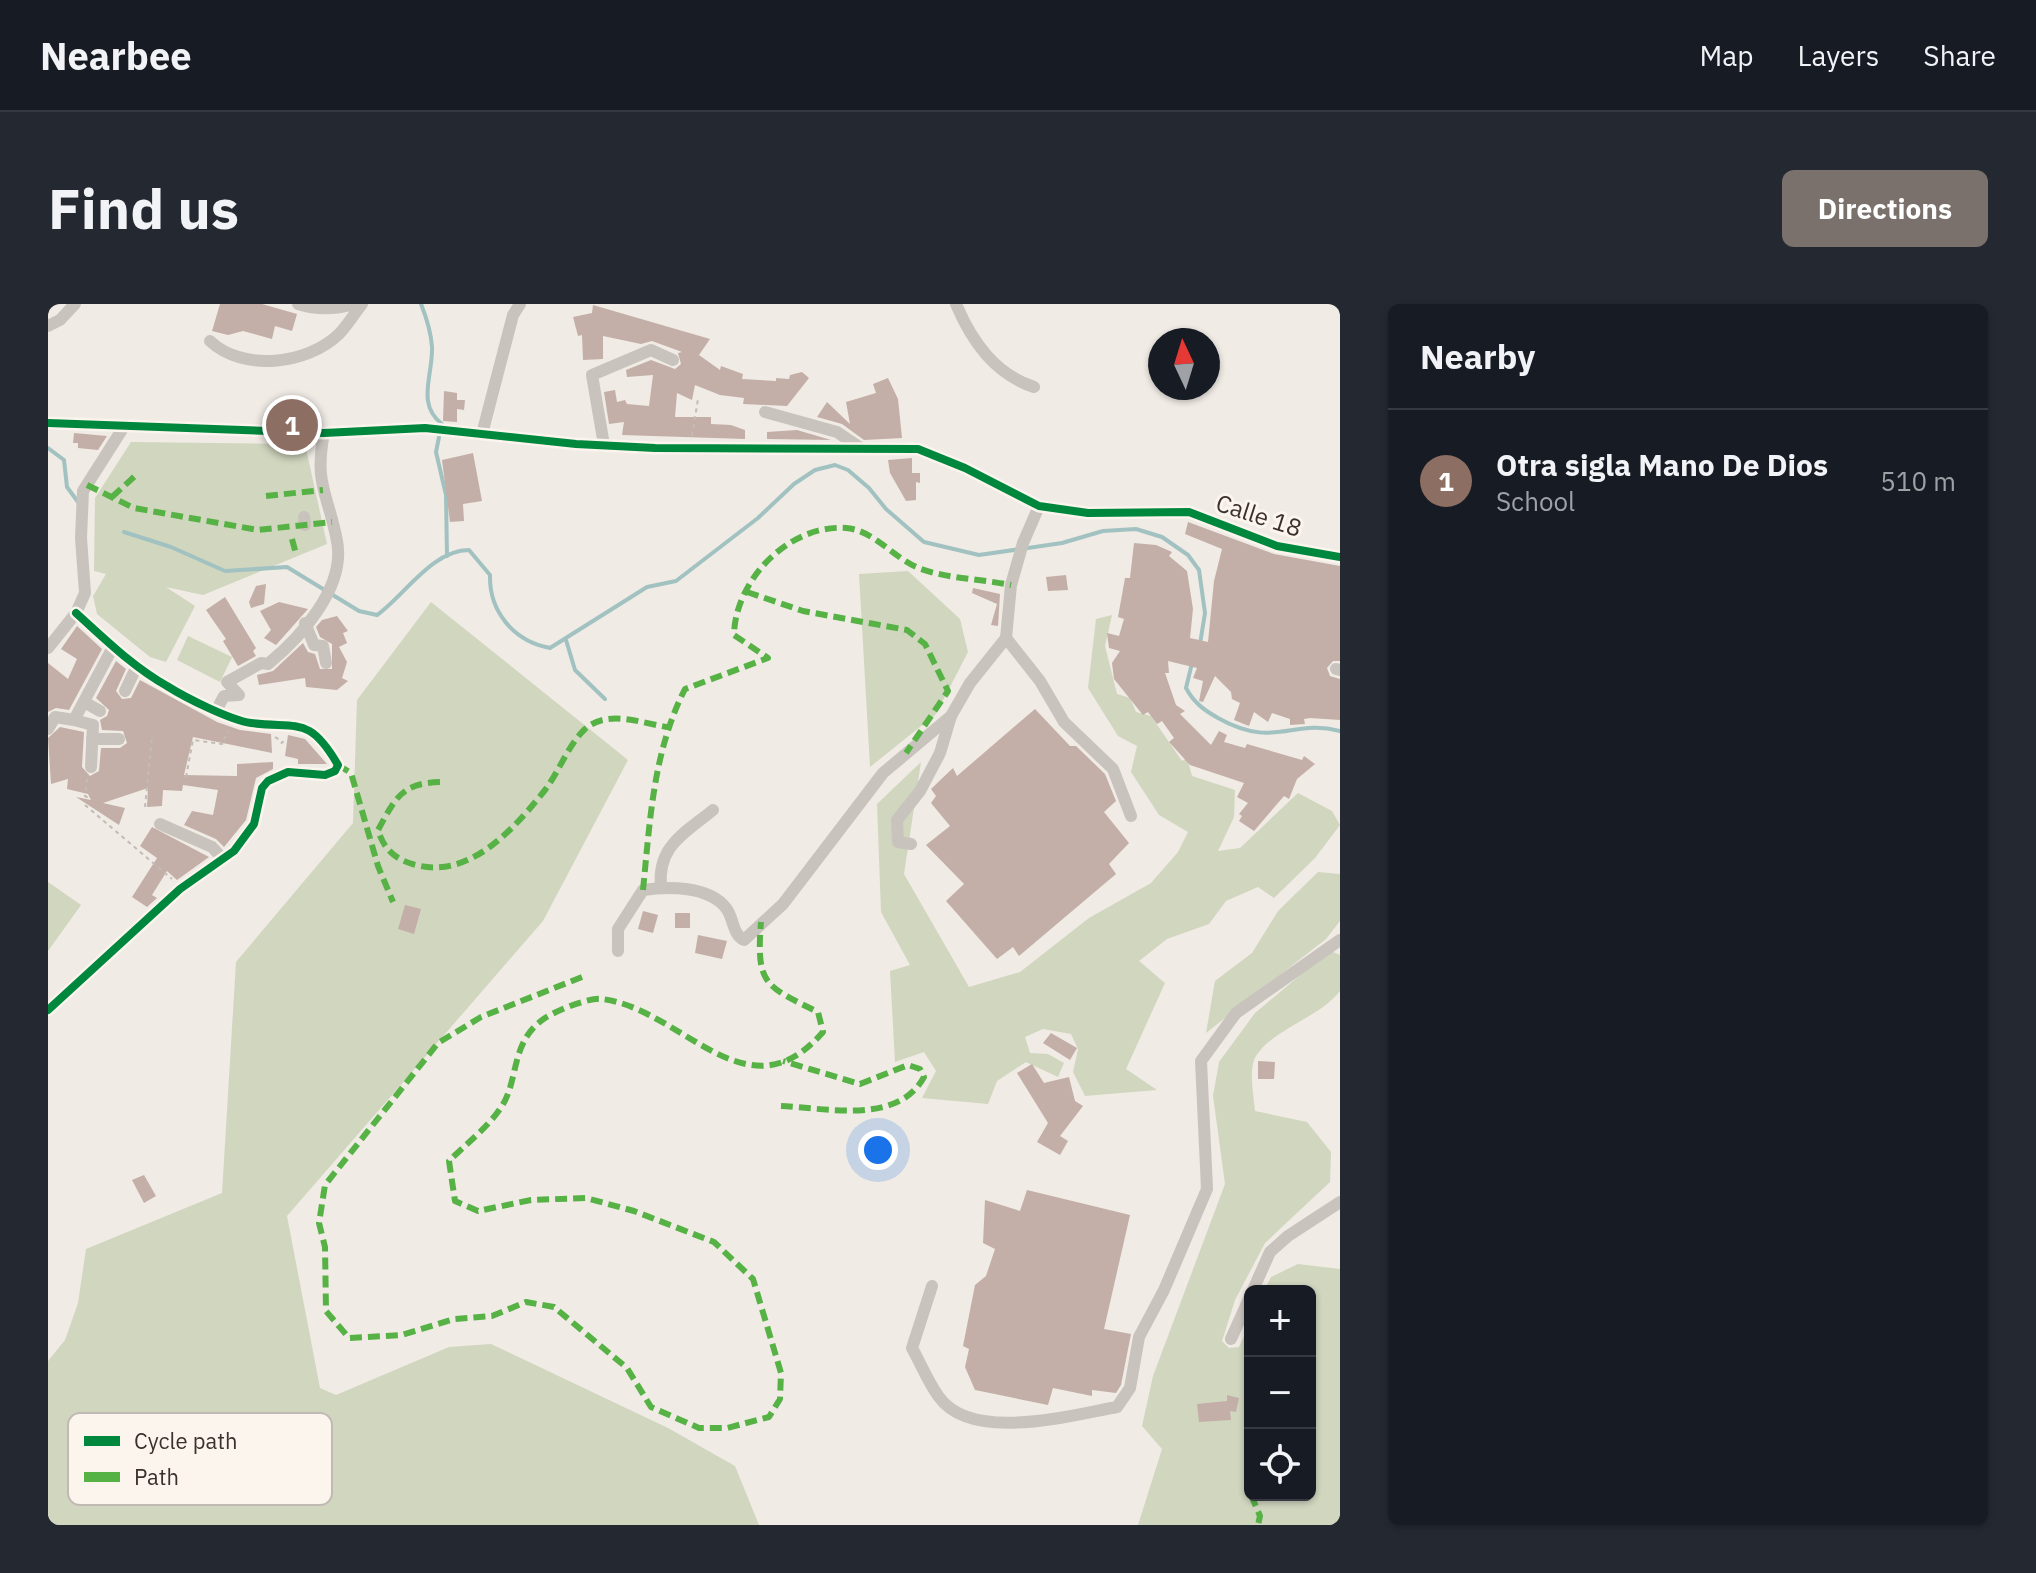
<!DOCTYPE html>
<meta charset="utf-8">
<style>
body{margin:0;font-family:"IBM Plex Sans",sans-serif;background:#242831;color:#f1f3f6}
.controls{position:absolute;right:24px;bottom:24px;display:grid;overflow:hidden;border-radius:12px;box-shadow:0 2px 6px #0004}
.controls button{width:72px;height:72px;display:grid;place-items:center;padding:0;border:0;border-bottom:2px solid #363941;background:#171b24;color:#f1f3f6;font:40px sans-serif}
.compass{position:absolute;left:1100px;top:24px;width:72px;height:72px;border-radius:50%;background:#171b24;box-shadow:0 2px 6px #0004;rotate:356deg}
.you{position:absolute;left:830px;top:846px;width:28px;height:28px;margin:-20px;border:6px solid #fff;border-radius:50%;background:#1a73e8;box-shadow:0 0 0 12px #1a73e833}
.badge{display:grid;place-items:center;width:52px;height:52px;border-radius:50%;background:#7a716c;color:#fff;font-size:26px;font-weight:700}
.pin{position:absolute;translate:-50% -50%;border:4px solid #fff;box-shadow:0 2px 8px #0006}
.list{margin:0;padding:0;list-style:none}
h2{display:flex;justify-content:space-between;align-items:center;height:104px;margin:0;padding:0 32px;font-size:34px}
h2 small{font-size:26px;font-weight:400;color:#9ea1a6}
.list li{display:grid;grid-template-columns:52px 1fr auto;gap:24px;align-items:center;box-sizing:border-box;height:144px;padding:0 32px;border-top:2px solid #363941}
.list b{display:block;font-size:30px;white-space:nowrap}
.list p{margin:0;font-size:26px;white-space:nowrap;color:#9ea1a6}
.list em{font-size:26px;font-style:normal;color:#9ea1a6}
.icon{flex:none;width:44px;height:44px;fill:none;stroke:currentColor;stroke-width:2;stroke-linecap:round;stroke-linejoin:round}
.map{position:relative;flex:none;width:1292px;height:1221px;overflow:hidden;border-radius:12px}
header{display:flex;align-items:center;gap:48px;box-sizing:border-box;height:112px;padding:0 40px;background:#171b24;border-bottom:2px solid #363941}
header strong{font-size:38px}
nav{display:flex;gap:44px;margin-inline-start:auto;font-size:28px}
.intro{display:flex;align-items:center;justify-content:space-between;box-sizing:border-box;height:192px;padding:0 48px}
h1{margin:0;font-size:56px}
.button{padding:20px 36px;border-radius:12px;background:#7a716c;color:#fff;font-size:28px;font-weight:700}
main{display:flex;gap:48px;padding:0 48px}
aside{flex:1;background:#171b24;border-radius:12px;box-shadow:0 2px 6px #0004}
.map>svg:first-child{display:block}
.green{fill:#d1d6bf}
.lines{fill:none;stroke-linecap:round;stroke-linejoin:round}
.stream{stroke:#a1c2c1;stroke-width:4}
.building{fill:#c3afa7}
.path{stroke:#c2bbb6;stroke-width:2;stroke-dasharray:4 4;stroke-linecap:butt}
.minor{stroke:#c9c3be;stroke-width:12}
.quiet{stroke:#57b246;stroke-width:6;stroke-dasharray:12 6;stroke-linecap:butt}
.cycleway-casing{stroke:#fbf5ee;stroke-width:13}
.cycleway{stroke:#00873e;stroke-width:8}
.labels{text-anchor:middle;dominant-baseline:central;stroke-width:6;stroke-linejoin:round;paint-order:stroke}
.street-label{font-size:24px;fill:#3b302b;stroke:#fbf5ee}
.key{fill:#fbf5ee;stroke:#c1bab4;stroke-width:2}
.key-label{font-size:22px;fill:#3b302b}
</style>
<header>
<strong>Nearbee</strong>
<nav><a>Map</a><a>Layers</a><a>Share</a></nav>
</header>
<div class="intro"><h1>Find us</h1><a class="button">Directions</a></div>
<main>
<div class="map">
<svg width="1292" height="1221" viewBox="0 0 1292 1221">
<rect width="100%" height="100%" fill="#f0ebe5"/>
<g class="green">
<polygon points="83,138 257,140 279,240 155,291 118,283 147,302 118,358 102,353 49,310 45,292 58,270 46,267 47,194"/>
<polygon points="860,267 912,315 920,348 888,410 822,463 811,270"/>
<polygon points="383,298 580,456 495,617 239,912 272,1084 288,1091 401,1043 443,1040 620,1124 687,1162 711,1221 0,1221 0,1057 17,1036 30,999 38,945 174,889 188,658 305,519 309,396"/>
<polygon points="1064,311 1057,342 1069,390 1082,394 1088,408 1103,412 1134,457 1139,454 1144,472 1187,486 1186,513 1170,547 1192,544 1250,489 1284,507 1292,521 1267,554 1226,594 1210,583 1178,597 1161,620 1119,635 1091,657 1117,679 1078,765 1109,786 1037,792 1025,768 1030,745 1023,730 995,725 977,733 982,749 1000,750 1016,759 1010,773 978,758 949,777 940,800 874,794 888,767 876,748 847,758 842,667 862,661 833,608 829,500 873,458 856,570 921,683 972,668 1041,614 1103,579 1130,548 1140,528 1111,511 1083,468 1089,442 1070,432 1040,384 1048,315"/>
<polygon points="140,332 184,353 172,378 129,356"/>
<polygon points="1270,568 1292,570 1292,617 1278,635 1158,729 1167,677 1204,649 1230,607"/>
<polygon points="0,578 33,601 0,647"/>
<path d="M1285 648 1292 651V687C1271 714 1225 725 1208 752 1200 765 1206 792 1207 807L1259 818 1283 848 1282 878 1217 939 1187 996 1174 1037 1181 1044 1191 1043 1202 1019V1191H1262V987H1216L1223 973 1250 960 1292 965V1221H1090L1114 1145 1094 1122 1105 1072 1177 880 1165 792 1171 758 1207 709 1276 651Z"/>
</g>
<g class="lines">
<g class="stream">
<path d="M373 0C379 15 383 28 384 43 385 72 368 100 394 120"/>
<polyline points="391,133 388,148 398,191 399,252"/>
<polyline points="0,144 16,156 19,183 30,198"/>
<path d="M76 228 123 243 177 267 239 263 311 307 329 311C356 292 384 246 421 246L442 271C441 307 465 337 502 344L599 283 628 277 710 214 746 180 767 166 787 161 800 166 821 184 838 205 876 238 931 251 1014 239 1055 227 1088 225 1114 233 1140 251 1151 266 1157 309 1152 340"/>
<polyline points="518,336 527,366 557,395"/>
<path d="M1144 359 1138 384C1146 399 1156 406 1170 414 1227 446 1244 414 1292 427"/>
</g>
</g>
<g class="building">
<polygon points="172,0 214,0 249,10 244,27 227,22 224,35 195,27 180,31 164,27"/>
<polygon points="545,1 662,35 651,51 672,66 673,62 695,70 694,75 728,77 728,74 741,75 742,71 754,68 761,74 739,102 695,100 696,94 672,91 647,81 644,96 629,89 627,113 663,113 663,120 683,121 697,126 697,135 574,131 576,118 561,120 556,88 567,86 569,98 577,96 579,100 601,102 605,71 579,73 578,66 603,56 627,65 633,60 630,49 634,48 604,37 593,40 555,32 555,55 535,56 534,31 530,32 525,13 544,9"/>
<polygon points="840,74 850,95 854,134 816,136 794,120 769,113 779,98 802,120 798,98 828,89 825,80"/>
<polygon points="396,87 409,89 409,96 417,96 416,106 409,105 409,118 395,117"/>
<polygon points="749,126 783,136 719,135 719,128"/>
<polygon points="26,129 59,132 50,146 30,144 30,139 25,139"/>
<polygon points="425,149 434,197 415,200 416,217 402,218 394,156"/>
<polygon points="864,154 864,169 872,169 872,179 868,178 868,196 858,197 842,169 840,156"/>
<polygon points="1140,218 1226,250 1292,262 1292,357 1285,357 1279,364 1282,372 1292,375 1292,416 1262,414 1256,415 1257,420 1242,421 1242,415 1224,409 1220,418 1206,408 1201,422 1186,416 1192,399 1184,395 1183,388 1167,372 1155,398 1151,397 1155,377 1145,374 1149,364 1120,357 1121,369 1117,369 1128,401 1137,407 1132,410 1163,441 1171,427 1179,431 1176,438 1197,444 1199,440 1254,456 1256,452 1267,460 1249,475 1241,495 1236,492 1206,527 1191,517 1194,512 1191,510 1200,499 1189,493 1196,479 1142,461 1121,438 1126,434 1114,417 1109,420 1100,408 1095,411 1066,375 1064,359 1072,347 1061,344 1059,329 1071,332 1076,315 1070,313 1077,274 1082,274 1086,239 1108,241 1124,248 1121,252 1139,267 1145,305 1142,334 1160,338 1166,277 1174,245 1137,230"/>
<polygon points="1018,271 1020,286 1000,287 998,273"/>
<polygon points="218,280 216,300 203,304 201,298 208,282"/>
<polygon points="925,284 952,290 950,322 943,321 949,300 924,289"/>
<polygon points="177,293 208,344 205,347 208,352 190,362 175,337 178,335 158,306"/>
<polygon points="231,298 260,305 228,341 216,334 223,326 212,307"/>
<polygon points="289,312 300,327 295,329 299,339 291,343 299,358 294,374 300,377 289,386 258,383 257,374 211,381 209,371 225,367 255,339 260,348 267,350 272,365 284,365 284,340 272,333 268,323 274,316"/>
<polygon points="29,322 54,345 21,406 8,404 0,408 0,359 20,375 29,355 13,345"/>
<polygon points="68,357 78,365 68,387 74,395 83,394 92,376 169,418 192,426 223,430 224,449 145,433 136,471 189,472 189,460 225,458 225,465 208,474 198,516 176,543 168,535 136,521 144,507 165,511 170,486 135,481 134,487 115,486 114,502 99,503 100,484 55,499 77,504 71,521 28,493 43,496 40,490 19,485 20,475 3,480 0,434 12,423 36,428 34,463 42,472 51,467 53,444 72,444 79,439 75,427 54,426 52,416 59,412 61,406 48,394"/>
<polygon points="987,405 1022,442 1028,442 1057,470 1068,497 1056,508 1081,539 1061,560 1068,570 971,652 965,643 949,655 898,597 916,580 878,541 902,522 883,499 888,492 883,485 905,464 909,472"/>
<polygon points="240,431 257,435 279,460 250,460 250,455 237,452"/>
<polygon points="104,523 161,553 129,576 119,567 104,591 109,594 99,603 84,593 109,554 92,542"/>
<polygon points="357,601 373,605 366,630 350,625"/>
<polygon points="595,607 610,611 605,629 590,625"/>
<rect x="627" y="609" width="15" height="15"/>
<polygon points="650,631 679,637 674,655 647,649"/>
<polygon points="1003,729 1029,744 1022,756 995,739"/>
<polygon points="1210,757 1227,758 1226,775 1210,775"/>
<polygon points="984,760 996,779 1021,773 1027,797 1035,802 1012,832 1020,837 1012,851 989,838 1000,819 969,769"/>
<polygon points="96,871 108,892 96,899 84,876"/>
<polygon points="979,886 1082,911 1056,1025 1083,1030 1073,1081 1068,1089 1044,1086 1044,1092 1005,1084 1000,1101 927,1086 917,1063 921,1045 915,1042 927,981 938,972 947,945 935,939 937,896 972,907"/>
<polygon points="1179,1091 1191,1094 1188,1108 1182,1107 1183,1116 1151,1118 1149,1100 1179,1097"/>
</g>
<g class="lines">
<g class="path">
<polyline points="644,132 650,95"/>
<polyline points="227,433 235,438 230,441"/>
<polyline points="138,473 145,436 174,440 180,427"/>
<polyline points="39,475 37,492 41,494"/>
<polyline points="37,501 124,575"/>
<polyline points="97,503 104,433"/>
</g>
<g class="minor">
<path d="M250 0C269 6 286 6 305 0"/>
<path d="M908 0C924 38 947 70 986 83"/>
<polyline points="0,22 12,16 27,0"/>
<path d="M162 37C195 68 259 61 291 30 299 22 306 10 314 0"/>
<polyline points="717,108 789,128 814,145"/>
<polyline points="0,119 276,129 377,124 528,140 607,144 870,145 917,164 991,202 1040,209 1141,208 1229,242 1292,253"/>
<polyline points="434,130 465,11 472,0"/>
<polyline points="556,141 544,71 603,46 625,56"/>
<polyline points="256,213 257,221"/>
<polyline points="257,319 266,341 275,342 278,359"/>
<polyline points="958,334 992,377 1016,418 1065,465 1083,512"/>
<polyline points="0,344 28,309 37,289 33,234 35,187 75,124"/>
<polyline points="1288,365 1292,366"/>
<polyline points="77,387 89,362"/>
<polyline points="36,398 52,407"/>
<path d="M169 405 176 392 191 391 179 378 213 359 220 360C253 333 298 283 289 237 280 189 266 181 276 129"/>
<polyline points="26,416 45,421 43,463"/>
<polyline points="0,425 7,413 26,416 65,343"/>
<polyline points="44,435 71,435"/>
<polyline points="112,520 164,543 175,555"/>
<polyline points="863,540 850,538 849,516 872,487 892,449 903,412 922,379 958,334 963,281 975,239 991,202"/>
<path d="M613 583C609 542 636 530 665 506"/>
<path d="M570 647V625L595 586C620 582 661 582 678 604 686 614 684 630 696 636L735 600 835 469 903 412"/>
<path d="M0 706 132 585 186 547 206 520 214 484 220 477 240 468 277 471 287 467 290 461C261 411 250 425 203 419 182 416 138 394 119 382 85 363 57 335 28 309"/>
<path d="M884 982 864 1044C873 1060 880 1078 891 1093 924 1139 1023 1111 1069 1103L1082 1084 1091 1033 1116 986 1159 885 1153 757 1188 709 1292 636"/>
<polyline points="1183,1035 1222,948 1240,932 1292,898"/>
</g>
<g class="quiet">
<polyline points="39,181 86,204 210,226 284,218"/>
<polyline points="218,192 275,186"/>
<polyline points="64,193 87,172"/>
<polyline points="244,235 248,250"/>
<polyline points="699,288 755,307 859,326 877,340 900,387 858,449"/>
<polyline points="290,461 303,469 330,562 345,598"/>
<path d="M392 478C353 479 347 495 330 526 336 546 348 556 368 561 422 575 466 525 497 486 511 468 520 441 537 425 560 405 593 419 619 423"/>
<path d="M595 586C602 517 605 448 637 385L720 354 686 331C687 277 740 220 798 224 826 226 846 255 873 265 902 275 933 275 963 281"/>
<path d="M534 673 433 713 390 739 277 881 271 919 277 943 278 1007 301 1034 354 1031 406 1015 444 1012 478 998 506 1003 579 1064 603 1103 651 1124H679L721 1113 732 1095 733 1069 705 975 666 938 586 907 538 894 483 896 430 907 407 897 401 857C417 841 439 824 452 805 472 777 461 738 497 714 508 707 541 693 554 695 635 705 699 816 775 728L770 708C717 682 708 681 713 618"/>
<path d="M733 802C779 804 850 821 876 773L872 765 860 761 812 780 735 757"/>
<polyline points="1203,1191 1212,1212 1210,1221"/>
</g>
<defs>
<g id="cycleway">
<polyline points="0,119 276,129 377,124 528,140 607,144 870,145 917,164 991,202 1040,209 1141,208 1229,242 1292,253"/>
<path d="M0 706 132 585 186 547 206 520 214 484 220 477 240 468 277 471 287 467 290 461C261 411 250 425 203 419 182 416 138 394 119 382 85 363 57 335 28 309"/>
</g>
</defs>
<use href="#cycleway" class="cycleway-casing"/>
<use href="#cycleway" class="cycleway"/>
</g>
<g class="labels">
<g class="street-label">
<text transform="translate(1211 211) rotate(18)">Calle 18</text>
</g>
</g>
<rect x="20" y="1109" width="264" height="92" rx="12" class="key"/>
<rect x="36" y="1132" width="36" height="10" fill="#00873e"/>
<rect x="36" y="1168" width="36" height="10" fill="#57b246"/>
<g class="key-label">
<text x="86" y="1145">Cycle path</text>
<text x="86" y="1181">Path</text>
</g>
</svg>
<div class="controls">
<button>+</button>
<button>−</button>
<button><svg class="icon" aria-label="locate" viewBox="0 0 24 24"><circle cx="12" cy="12" r="6"/><path d="M12 2v4M12 18v4M2 12h4M18 12h4"/></svg></button>
</div>
<svg class="compass" viewBox="-18 -18 36 36"><path d="M0-13l5 13h-10z" fill="#e53935"/><path d="M0 13l5-13h-10z" fill="#9ea1a6"/></svg>
<div class="you"></div>
<div class="pin badge" style="left:244px;top:121px;background:#8d6e63">1</div>
</div>
<aside>
<h2>Nearby<small></small></h2>
<ul class="list">
<li><span class="badge" style="background:#8d6e63">1</span><div><b>Otra sigla Mano De Dios</b><p>School</p></div><em>510 m</em></li>
</ul>
</aside>
</main>
